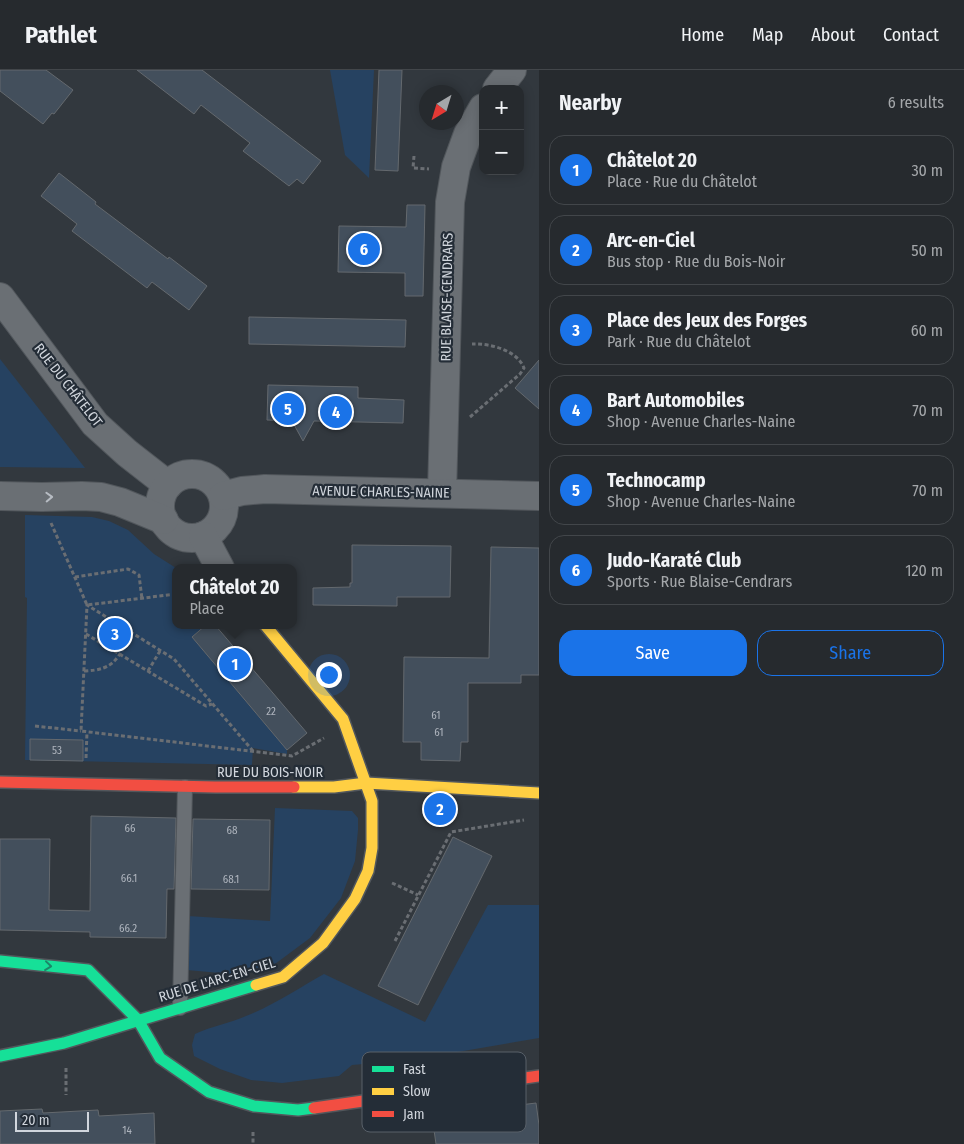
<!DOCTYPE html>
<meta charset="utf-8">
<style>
body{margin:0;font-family:"Fira Sans Condensed",sans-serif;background:#2e3236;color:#f1f3f6}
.controls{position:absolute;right:15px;top:15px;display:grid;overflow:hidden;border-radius:10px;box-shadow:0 2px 12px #0003}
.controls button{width:45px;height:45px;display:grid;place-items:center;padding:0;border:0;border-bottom:1px solid #42464a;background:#262a2e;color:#f1f3f6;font:25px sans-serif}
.compass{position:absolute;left:419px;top:15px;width:45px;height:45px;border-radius:50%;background:#262a2e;box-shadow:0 2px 12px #0003;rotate:218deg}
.scale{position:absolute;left:15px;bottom:12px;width:74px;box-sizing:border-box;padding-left:5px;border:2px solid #d1d6dd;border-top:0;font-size:14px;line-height:18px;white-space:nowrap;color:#d1d6dd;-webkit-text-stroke:4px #242d37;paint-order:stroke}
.you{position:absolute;left:328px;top:604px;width:18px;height:18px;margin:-12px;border:4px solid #fff;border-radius:50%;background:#1a73e8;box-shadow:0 0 0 8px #1a73e833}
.badge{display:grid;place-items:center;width:32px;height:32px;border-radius:50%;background:#1a73e8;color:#fff;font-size:16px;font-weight:700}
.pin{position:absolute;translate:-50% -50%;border:2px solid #fff;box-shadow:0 1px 5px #0006}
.popup{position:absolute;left:172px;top:494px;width:125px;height:65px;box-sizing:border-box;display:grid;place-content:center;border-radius:10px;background:#262a2e;filter:drop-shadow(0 1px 4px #0005);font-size:16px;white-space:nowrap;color:#a4a7aa}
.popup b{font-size:19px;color:#f1f3f6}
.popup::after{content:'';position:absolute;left:50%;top:100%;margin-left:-10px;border:10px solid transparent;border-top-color:#262a2e}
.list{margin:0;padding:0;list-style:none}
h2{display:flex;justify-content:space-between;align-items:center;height:65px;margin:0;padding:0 20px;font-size:21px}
h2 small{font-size:16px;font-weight:400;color:#a4a7aa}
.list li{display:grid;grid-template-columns:32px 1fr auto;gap:15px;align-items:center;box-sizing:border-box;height:70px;margin:0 10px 10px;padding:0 10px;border:1px solid #42464a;border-radius:15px}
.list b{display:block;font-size:19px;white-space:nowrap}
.list p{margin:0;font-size:16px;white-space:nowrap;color:#a4a7aa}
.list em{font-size:16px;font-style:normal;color:#a4a7aa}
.actions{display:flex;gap:10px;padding:15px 20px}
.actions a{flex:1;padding:11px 0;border:1px solid #1a73e8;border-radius:15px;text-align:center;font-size:18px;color:#1a73e8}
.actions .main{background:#1a73e8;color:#fff}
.map{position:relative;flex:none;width:539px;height:1074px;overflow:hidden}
header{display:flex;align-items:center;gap:30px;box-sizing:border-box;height:70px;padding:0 25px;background:#262a2e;border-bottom:1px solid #42464a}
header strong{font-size:24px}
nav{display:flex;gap:28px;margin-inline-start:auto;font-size:18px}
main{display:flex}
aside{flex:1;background:#262a2e}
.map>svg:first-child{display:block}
.green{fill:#264261}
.building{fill:#434f5c;stroke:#64696e}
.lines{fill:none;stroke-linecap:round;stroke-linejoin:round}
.lane-casing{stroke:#52575c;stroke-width:16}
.street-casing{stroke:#52575c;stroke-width:30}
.fast-casing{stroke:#52575c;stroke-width:14}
.slow-casing{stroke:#52575c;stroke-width:14}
.jam-casing{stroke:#52575c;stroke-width:14}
.path{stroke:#6a6e73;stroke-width:3;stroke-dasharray:4 2.5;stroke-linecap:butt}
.lane{stroke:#6a6f74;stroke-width:14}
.street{stroke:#6a6f74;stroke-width:28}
.fast{stroke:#16e098;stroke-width:11}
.slow{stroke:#ffcf43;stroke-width:11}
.jam{stroke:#f24e42;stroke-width:11}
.oneway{stroke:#b7bcc3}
.oneway2{stroke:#1d8668}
.labels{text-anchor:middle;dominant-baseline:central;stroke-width:4.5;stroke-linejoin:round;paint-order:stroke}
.number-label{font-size:11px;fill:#aeb4bd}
.street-label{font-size:14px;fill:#d1d6dd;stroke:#242d37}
.key{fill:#242d37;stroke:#586069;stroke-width:1}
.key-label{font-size:14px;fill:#d1d6dd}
</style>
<header>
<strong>Pathlet</strong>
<nav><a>Home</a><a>Map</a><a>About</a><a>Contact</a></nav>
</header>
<main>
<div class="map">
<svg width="539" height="1074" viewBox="0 0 539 1074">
<rect width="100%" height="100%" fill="#32383e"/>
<g class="green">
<polygon points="330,0 374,0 369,108 345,85"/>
<polygon points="0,289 85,398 0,397"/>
<polygon points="25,445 92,447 109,451 128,460 154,484 176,498 176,555 206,555 192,567 287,680 287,684 253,678 252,695 25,690 27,528 25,527"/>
<polygon points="275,738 352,741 358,748 358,760 355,791 341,828 310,868 275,894 231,904 187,900 188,846 270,851"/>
<path d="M488 835H539V968L411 990 352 995 339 1006 282 1013 251 1010 220 999 194 986 192 975 195 964C212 956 230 953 246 946 274 935 299 918 324 904L425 952Z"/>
</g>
<g class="building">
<polygon points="0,0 46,0 73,20 54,44 52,43 43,54 0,21"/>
<polygon points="137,0 202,0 321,91 303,114 297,109 289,116 243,81 250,73 201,35 194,44"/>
<polygon points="379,0 402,0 398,101 375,100"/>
<polygon points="59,103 96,132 95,134 168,189 169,187 207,216 189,240 152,212 147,218 72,161 77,154 41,126"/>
<polygon points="407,135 425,135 423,226 405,226 405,203 338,202 339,156 406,157"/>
<polygon points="249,247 406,250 405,277 249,274"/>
<polygon points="539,290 539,339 515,318"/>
<polygon points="268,315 358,317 358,328 404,330 403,353 314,351 303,371 292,351 267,350"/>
<polygon points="352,475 451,476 450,527 397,527 397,536 313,535 313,518 350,517 350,513 352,513"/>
<polygon points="491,477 539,478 539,605 521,605 521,613 468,613 468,672 461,672 460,691 421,690 421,672 403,672 404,587 489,588"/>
<polygon points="206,555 215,555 307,663 287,680 192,567"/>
<polygon points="30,669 83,670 83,691 30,690"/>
<polygon points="91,746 176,748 174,819 167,819 166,868 90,867 90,862 0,860 0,769 50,769 49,840 90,841"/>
<polygon points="193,749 270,750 269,820 191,819"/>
<polygon points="453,767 492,786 418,935 378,916"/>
<polygon points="536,1033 539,1055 539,1074 436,1074 432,1046"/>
<polygon points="42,1039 43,1043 98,1040 99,1046 154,1043 155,1074 0,1074 0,1041"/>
</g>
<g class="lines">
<defs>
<polyline id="lane" points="180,938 185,717"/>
<g id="street">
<polyline points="497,19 512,0"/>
<polyline points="0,227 95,354 127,383 168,415"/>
<circle cx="192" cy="436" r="32"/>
<polyline points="442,423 450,132 456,97 468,64 483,38"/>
<polyline points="0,426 42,427 82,426 101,427 120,432 164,450"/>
<polyline points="223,426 242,421 265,419 539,426"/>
<polyline points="203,466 220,498"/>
</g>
<g id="fast">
<polyline points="0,891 88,900 138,950 160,988 209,1022 254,1036 298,1040 314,1038"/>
<polyline points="0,986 64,973 256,915"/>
</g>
<g id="slow">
<polyline points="294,717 334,717 366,713 539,723"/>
<polyline points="256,915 283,907 323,873 355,829 368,801 372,778 372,731 343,649 265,555"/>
</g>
<g id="jam">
<polyline points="0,712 215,717 294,717"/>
<polyline points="314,1038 539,1006"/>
</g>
</defs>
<use href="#lane" class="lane-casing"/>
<use href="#street" class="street-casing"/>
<use href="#fast" class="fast-casing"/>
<use href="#slow" class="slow-casing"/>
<use href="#jam" class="jam-casing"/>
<g class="path">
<polyline points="414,86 413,98 429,99"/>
<path d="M470 347 520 304 524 298C517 280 489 273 472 274"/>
<polyline points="51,453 87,535 176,524"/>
<polyline points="75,507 128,499 139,505 142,529"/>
<polyline points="86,564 206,636 212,634"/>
<path d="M84 601C116 600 117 588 132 563"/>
<polyline points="148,601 160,581"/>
<polyline points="35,656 81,661"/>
<polyline points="253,681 174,589 87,535 81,661 292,686 324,668"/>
<polyline points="86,688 87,662"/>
<polyline points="392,813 418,825"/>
<polyline points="395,871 451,762 524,750"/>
<polyline points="66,998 66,1025"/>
<polyline points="253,1062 253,1074"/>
</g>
<use href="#lane" class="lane"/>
<use href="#street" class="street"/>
<use href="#fast" class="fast"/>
<use href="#slow" class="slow"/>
<use href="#jam" class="jam"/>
</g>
<defs><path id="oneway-chevron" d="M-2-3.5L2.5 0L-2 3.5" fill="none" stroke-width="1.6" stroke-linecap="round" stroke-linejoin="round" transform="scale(1.25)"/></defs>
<use class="oneway" href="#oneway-chevron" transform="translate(49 427) rotate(-2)"/>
<use class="oneway2" href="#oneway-chevron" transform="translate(48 896) rotate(6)"/>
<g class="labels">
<g class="number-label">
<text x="271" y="641">22</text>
<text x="436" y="645">61</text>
<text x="439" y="662">61</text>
<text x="57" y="680">53</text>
<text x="130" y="758">66</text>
<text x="232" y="760">68</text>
<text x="129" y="808">66.1</text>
<text x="231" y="809">68.1</text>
<text x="128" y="858">66.2</text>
<text x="127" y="1060">14</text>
</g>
<g class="street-label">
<text transform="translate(447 227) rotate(-89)">RUE BLAISE-CENDRARS</text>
<text transform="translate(68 315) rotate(52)">RUE DU CHÂTELOT</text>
<text transform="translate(381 422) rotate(1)">AVENUE CHARLES-NAINE</text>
<text x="270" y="702">RUE DU BOIS-NOIR</text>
<text transform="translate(217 910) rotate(-17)">RUE DE L'ARC-EN-CIEL</text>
</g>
</g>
<rect x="362" y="982" width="164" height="80" rx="8" class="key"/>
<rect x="372" y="996" width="22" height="6" fill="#16e098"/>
<rect x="372" y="1018" width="22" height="7" fill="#ffcf43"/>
<rect x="372" y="1041" width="22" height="6" fill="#f24e42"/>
<g class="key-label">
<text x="403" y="1004">Fast</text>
<text x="403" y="1026">Slow</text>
<text x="403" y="1049">Jam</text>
</g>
</svg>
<div class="controls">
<button>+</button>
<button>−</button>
</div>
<svg class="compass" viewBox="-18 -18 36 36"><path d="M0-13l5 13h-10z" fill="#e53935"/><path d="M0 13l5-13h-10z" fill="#a4a7aa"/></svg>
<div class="scale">20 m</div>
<div class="you"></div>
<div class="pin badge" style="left:235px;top:594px">1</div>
<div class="popup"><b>Châtelot 20</b>Place</div>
<div class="pin badge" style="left:440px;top:739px">2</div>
<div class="pin badge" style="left:115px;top:564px">3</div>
<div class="pin badge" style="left:336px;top:342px">4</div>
<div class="pin badge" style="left:288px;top:339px">5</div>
<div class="pin badge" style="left:364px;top:179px">6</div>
</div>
<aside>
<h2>Nearby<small>6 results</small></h2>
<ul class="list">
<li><span class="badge">1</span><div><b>Châtelot 20</b><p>Place · Rue du Châtelot</p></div><em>30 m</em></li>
<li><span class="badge">2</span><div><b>Arc-en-Ciel</b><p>Bus stop · Rue du Bois-Noir</p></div><em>50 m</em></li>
<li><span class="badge">3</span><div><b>Place des Jeux des Forges</b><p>Park · Rue du Châtelot</p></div><em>60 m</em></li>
<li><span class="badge">4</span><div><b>Bart Automobiles</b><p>Shop · Avenue Charles-Naine</p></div><em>70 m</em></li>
<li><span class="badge">5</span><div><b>Technocamp</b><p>Shop · Avenue Charles-Naine</p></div><em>70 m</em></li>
<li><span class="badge">6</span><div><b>Judo-Karaté Club</b><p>Sports · Rue Blaise-Cendrars</p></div><em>120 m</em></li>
</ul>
<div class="actions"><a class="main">Save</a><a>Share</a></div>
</aside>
</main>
